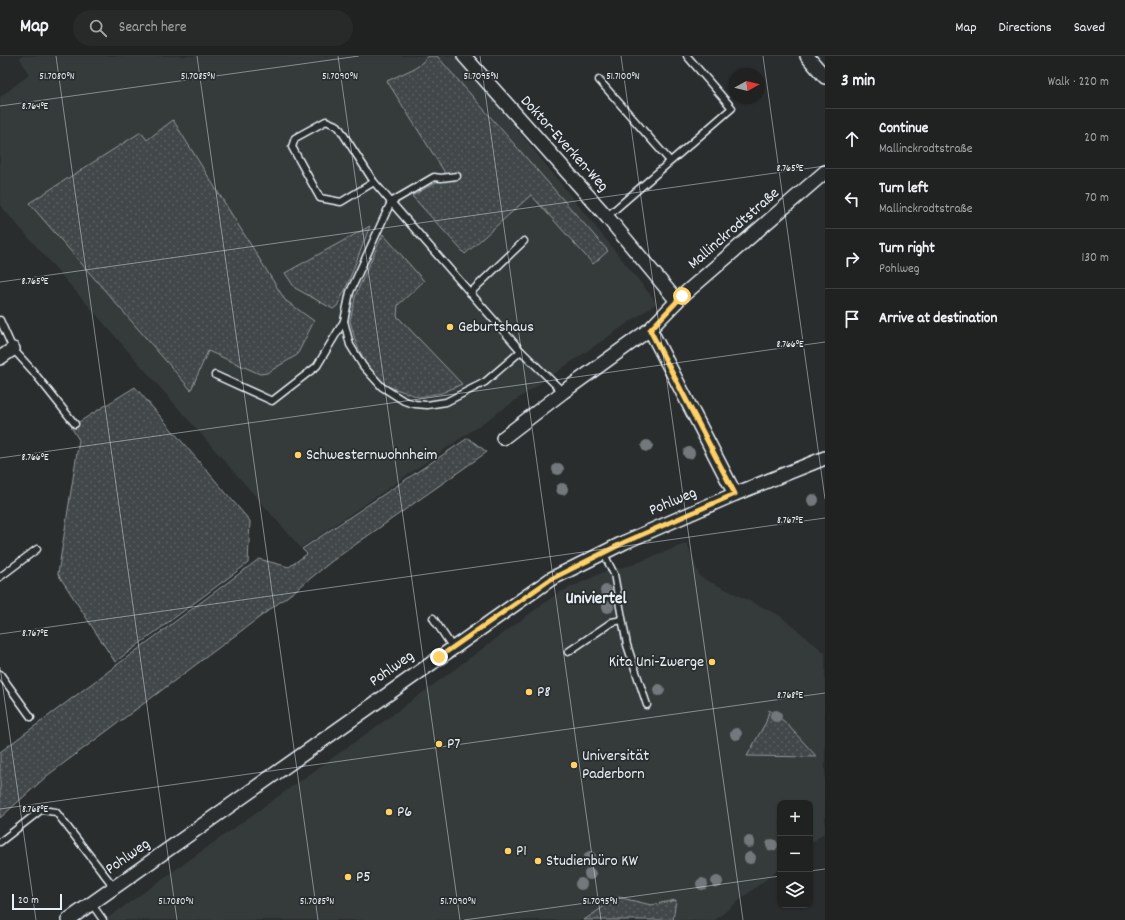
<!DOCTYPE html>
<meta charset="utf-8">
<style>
body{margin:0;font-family:Dekko,sans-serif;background:#282a2a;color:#f1f3f6}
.controls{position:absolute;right:12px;bottom:12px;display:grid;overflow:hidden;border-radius:8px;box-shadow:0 1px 3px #0004}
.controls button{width:36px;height:36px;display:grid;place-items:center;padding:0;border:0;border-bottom:1px solid #3d3f40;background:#202222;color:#f1f3f6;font:20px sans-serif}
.compass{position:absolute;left:729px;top:12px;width:36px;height:36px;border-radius:50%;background:#202222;box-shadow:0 1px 3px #0004;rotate:82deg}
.scale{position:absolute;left:12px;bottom:10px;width:50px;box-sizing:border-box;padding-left:4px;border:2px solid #e8f1f8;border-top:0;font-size:11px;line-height:14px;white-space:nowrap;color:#e8f1f8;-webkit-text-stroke:3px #2a2d2e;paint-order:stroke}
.stop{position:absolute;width:12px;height:12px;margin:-9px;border:3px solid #ffd166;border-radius:50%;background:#fff}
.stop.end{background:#ffd166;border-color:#fff;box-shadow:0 1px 4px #0008}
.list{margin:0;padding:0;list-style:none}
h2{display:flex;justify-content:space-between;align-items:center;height:52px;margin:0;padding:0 16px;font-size:17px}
h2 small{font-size:13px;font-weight:400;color:#a2a4a5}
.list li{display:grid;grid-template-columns:26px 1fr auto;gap:12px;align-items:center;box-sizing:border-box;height:60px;padding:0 16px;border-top:1px solid #3d3f40}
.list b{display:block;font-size:15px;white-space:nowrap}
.list p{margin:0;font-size:13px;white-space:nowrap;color:#a2a4a5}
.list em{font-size:13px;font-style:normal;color:#a2a4a5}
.icon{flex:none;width:22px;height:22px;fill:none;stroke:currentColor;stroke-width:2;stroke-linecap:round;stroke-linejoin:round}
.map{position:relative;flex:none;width:825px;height:864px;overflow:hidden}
header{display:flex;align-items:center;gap:24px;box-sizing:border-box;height:56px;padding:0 20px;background:#202222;border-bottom:1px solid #3d3f40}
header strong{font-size:19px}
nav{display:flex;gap:22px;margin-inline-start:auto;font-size:14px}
.search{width:280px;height:36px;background:#282a2a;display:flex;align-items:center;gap:10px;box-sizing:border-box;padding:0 14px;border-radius:22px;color:#a2a4a5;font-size:15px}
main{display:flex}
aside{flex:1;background:#202222}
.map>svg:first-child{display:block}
.built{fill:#363a3b}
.grass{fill:url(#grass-dots);stroke:#959ca0}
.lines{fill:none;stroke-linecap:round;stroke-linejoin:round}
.lane-casing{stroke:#e8f1f8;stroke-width:9}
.street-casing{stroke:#e8f1f8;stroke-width:16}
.lane{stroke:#2a2d2e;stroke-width:6}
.street{stroke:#2a2d2e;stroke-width:13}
.tree{fill:#73787b}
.route{stroke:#ffd166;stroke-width:5}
.ticks{fill:none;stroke:#e8f1f8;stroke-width:1;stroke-opacity:0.45}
.poi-dot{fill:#ffd166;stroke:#2a2d2e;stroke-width:1.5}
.labels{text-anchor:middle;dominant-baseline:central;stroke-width:3.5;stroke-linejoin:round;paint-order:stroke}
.street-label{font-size:16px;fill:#e8f1f8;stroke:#2a2d2e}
.poi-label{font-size:16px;fill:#e8f1f8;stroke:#2a2d2e;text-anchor:start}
.neighbourhood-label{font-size:17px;font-weight:bold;fill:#e8f1f8;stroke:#2a2d2e}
.ticks-label{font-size:10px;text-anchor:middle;fill:#e8f1f8;stroke:#2a2d2e;stroke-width:3.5;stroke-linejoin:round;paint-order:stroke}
</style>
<header>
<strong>Map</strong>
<div class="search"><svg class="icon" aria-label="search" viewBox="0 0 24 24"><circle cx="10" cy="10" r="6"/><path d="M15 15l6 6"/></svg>Search here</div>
<nav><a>Map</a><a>Directions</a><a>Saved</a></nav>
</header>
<main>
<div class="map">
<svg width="825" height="864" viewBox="0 0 825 864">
<defs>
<pattern id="grass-dots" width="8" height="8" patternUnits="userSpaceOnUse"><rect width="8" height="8" fill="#424648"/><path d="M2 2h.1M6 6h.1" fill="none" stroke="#5d6163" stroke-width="1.8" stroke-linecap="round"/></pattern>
</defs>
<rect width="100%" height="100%" fill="#2a2d2e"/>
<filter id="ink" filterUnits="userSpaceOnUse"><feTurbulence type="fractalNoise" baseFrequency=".025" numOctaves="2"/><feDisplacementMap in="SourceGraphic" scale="8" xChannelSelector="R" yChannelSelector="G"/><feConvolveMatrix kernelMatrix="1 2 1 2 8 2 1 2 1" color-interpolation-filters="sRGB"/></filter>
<g filter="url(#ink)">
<g class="built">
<polygon points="23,0 458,0 657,247 301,492 0,149 0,41 29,19 20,2"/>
<polygon points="687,487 700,521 779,559 825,597 825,776 810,788 810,747 780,747 780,812 715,864 105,864 380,668 558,537 604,516 632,509"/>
</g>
<g class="grass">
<polygon points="429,0 437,0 608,195 593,208 531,139 465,198 412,140 447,120 387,25 417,11"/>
<polygon points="173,64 285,244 314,265 297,299 267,317 260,318 208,295 191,334 29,147 141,76 147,84"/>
<polygon points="370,170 346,232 337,250 333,253 295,232 285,217"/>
<polygon points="383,178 424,225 398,249 397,260 462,328 442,337 419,341 387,330 366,308 356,287 350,265 356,238"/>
<polygon points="135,331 250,465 248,507 115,606 58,518 79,384 71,371"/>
<polygon points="468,382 487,396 332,505 296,534 48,719 0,762 0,696 259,503 289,511 307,498 302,493"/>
<polygon points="769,654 785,666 817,701 747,700 766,666"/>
<polygon points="618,841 651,849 676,844 673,864 584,864"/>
</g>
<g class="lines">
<defs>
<g id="lane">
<polyline points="599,24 670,105"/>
<polyline points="374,126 341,146 320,142 292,91 295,82 326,65 338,70 374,126 391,146 434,121 441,122 457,120"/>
<polyline points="608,162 611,157 732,52 687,0"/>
<polyline points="470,237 524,185"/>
<polyline points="0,264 13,293 32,314 75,368"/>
<polyline points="344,265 350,289 363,310 382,331 404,345 415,348 427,349 446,346 485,326 521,295"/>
<polyline points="215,319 272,345 317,310 344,265 350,236 391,146 521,295 563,336"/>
<polyline points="603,496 614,518 627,589 647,649"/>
<polyline points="0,521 37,493"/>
<polyline points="433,562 453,592"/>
<polyline points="568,596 612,566 622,564"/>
<polyline points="0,618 31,661"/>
<polyline points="0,786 41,754 56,756 114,831"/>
<polyline points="91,847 103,864"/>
</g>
<g id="street">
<polyline points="464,0 608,162 677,245"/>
<polyline points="807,0 825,21"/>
<polyline points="650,273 735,438"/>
<polyline points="0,302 13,293"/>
<polyline points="503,382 563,336 650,273 682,240 825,116"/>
<polyline points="68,864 551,523 625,486 735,438 825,402"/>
</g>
</defs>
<use href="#lane" class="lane-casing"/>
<use href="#street" class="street-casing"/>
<use href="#lane" class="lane"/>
<use href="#street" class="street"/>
</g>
<g class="tree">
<circle cx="647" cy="390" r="6"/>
<circle cx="689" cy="397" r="6"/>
<circle cx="558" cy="413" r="6"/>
<circle cx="562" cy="433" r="6"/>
<circle cx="813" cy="444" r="6"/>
<circle cx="606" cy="535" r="6"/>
<circle cx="608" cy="551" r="6"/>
<circle cx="659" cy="634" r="6"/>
<circle cx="776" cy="660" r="6"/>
<circle cx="736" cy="678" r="6"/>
<circle cx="749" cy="786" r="6"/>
<circle cx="772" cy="789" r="6"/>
<circle cx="590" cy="801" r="6"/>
<circle cx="750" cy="802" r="6"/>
<circle cx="590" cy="818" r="6"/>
<circle cx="717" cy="826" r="6"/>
<circle cx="581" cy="828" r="6"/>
<circle cx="702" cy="828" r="6"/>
</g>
</g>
<g class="lines" filter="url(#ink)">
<polyline class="route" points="439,601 551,523 625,486 735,438 650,274 682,240"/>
</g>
<path class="ticks" d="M56 0 177 864M197 0 318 864M338 0 460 864M480 0 601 864M621 0 743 864M763 0 825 443M0 50 359 0M0 226 825 110M0 402 825 286M0 578 825 462M0 611 36 864M0 753 825 637M810 815 825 813M464 864 780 820"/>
<g class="poi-dot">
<circle cx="450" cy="271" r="4"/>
<circle cx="298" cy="399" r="4"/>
<circle cx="712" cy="606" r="4"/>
<circle cx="529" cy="636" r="4"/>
<circle cx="439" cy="688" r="4"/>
<circle cx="574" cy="709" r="4"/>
<circle cx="389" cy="756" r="4"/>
<circle cx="508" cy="795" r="4"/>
<circle cx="538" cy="805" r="4"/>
<circle cx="348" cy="821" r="4"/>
</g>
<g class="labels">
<g class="street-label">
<text transform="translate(564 88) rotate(48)">Doktor-Everken-Weg</text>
<text transform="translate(734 173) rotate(-41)">Mallinckrodtstraße</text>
<text transform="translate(673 446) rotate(-23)">Pohlweg</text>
<text transform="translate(392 613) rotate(-35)">Pohlweg</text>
<text transform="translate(128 801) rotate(-35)">Pohlweg</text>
</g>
<g class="poi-label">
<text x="458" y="271">Geburtshaus</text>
<text x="306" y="399">Schwesternwohnheim</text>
<text x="704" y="606" text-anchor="end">Kita Uni-Zwerge</text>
<text x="537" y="636">P8</text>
<text x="447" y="688">P7</text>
<text x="582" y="700">Universität<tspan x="582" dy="18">Paderborn</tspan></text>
<text x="397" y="756">P6</text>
<text x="516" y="795">P1</text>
<text x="546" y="805">Studienbüro KW</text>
<text x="356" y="821">P5</text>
</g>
<g class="neighbourhood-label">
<text x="596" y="544">Univiertel</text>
</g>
</g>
<g class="ticks-label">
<text x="57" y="23">51.7080°N</text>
<text x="198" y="23">51.7085°N</text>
<text x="340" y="23">51.7090°N</text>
<text x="481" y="23">51.7095°N</text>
<text x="623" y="23">51.7100°N</text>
<text x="35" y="53">8.764°E</text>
<text x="790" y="115">8.765°E</text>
<text x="35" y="228">8.765°E</text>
<text x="790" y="291">8.766°E</text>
<text x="35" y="404">8.766°E</text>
<text x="790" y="467">8.767°E</text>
<text x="35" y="580">8.767°E</text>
<text x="790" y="642">8.768°E</text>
<text x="35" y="756">8.768°E</text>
<text x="176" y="848">51.7080°N</text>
<text x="317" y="848">51.7085°N</text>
<text x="458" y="848">51.7090°N</text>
<text x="600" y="848">51.7095°N</text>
</g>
</svg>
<div class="controls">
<button>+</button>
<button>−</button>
<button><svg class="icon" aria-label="layers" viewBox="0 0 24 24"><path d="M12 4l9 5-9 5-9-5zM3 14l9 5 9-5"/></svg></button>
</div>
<svg class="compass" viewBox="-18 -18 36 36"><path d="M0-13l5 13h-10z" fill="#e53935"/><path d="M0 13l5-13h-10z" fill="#a2a4a5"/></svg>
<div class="scale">20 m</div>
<div class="stop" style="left:682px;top:240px"></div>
<div class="stop end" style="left:439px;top:601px"></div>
</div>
<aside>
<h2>3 min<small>Walk · 220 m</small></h2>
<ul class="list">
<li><svg class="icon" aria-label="ahead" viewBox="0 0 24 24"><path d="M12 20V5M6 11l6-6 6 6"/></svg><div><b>Continue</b><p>Mallinckrodtstraße</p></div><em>20 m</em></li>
<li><svg class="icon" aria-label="left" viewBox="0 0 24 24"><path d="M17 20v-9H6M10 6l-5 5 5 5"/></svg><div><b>Turn left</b><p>Mallinckrodtstraße</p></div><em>70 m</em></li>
<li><svg class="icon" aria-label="right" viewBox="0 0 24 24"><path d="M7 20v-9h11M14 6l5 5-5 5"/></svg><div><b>Turn right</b><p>Pohlweg</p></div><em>130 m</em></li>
<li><svg class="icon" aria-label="arrive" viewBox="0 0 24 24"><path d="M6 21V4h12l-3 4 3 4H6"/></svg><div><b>Arrive at destination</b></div></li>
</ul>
</aside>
</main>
